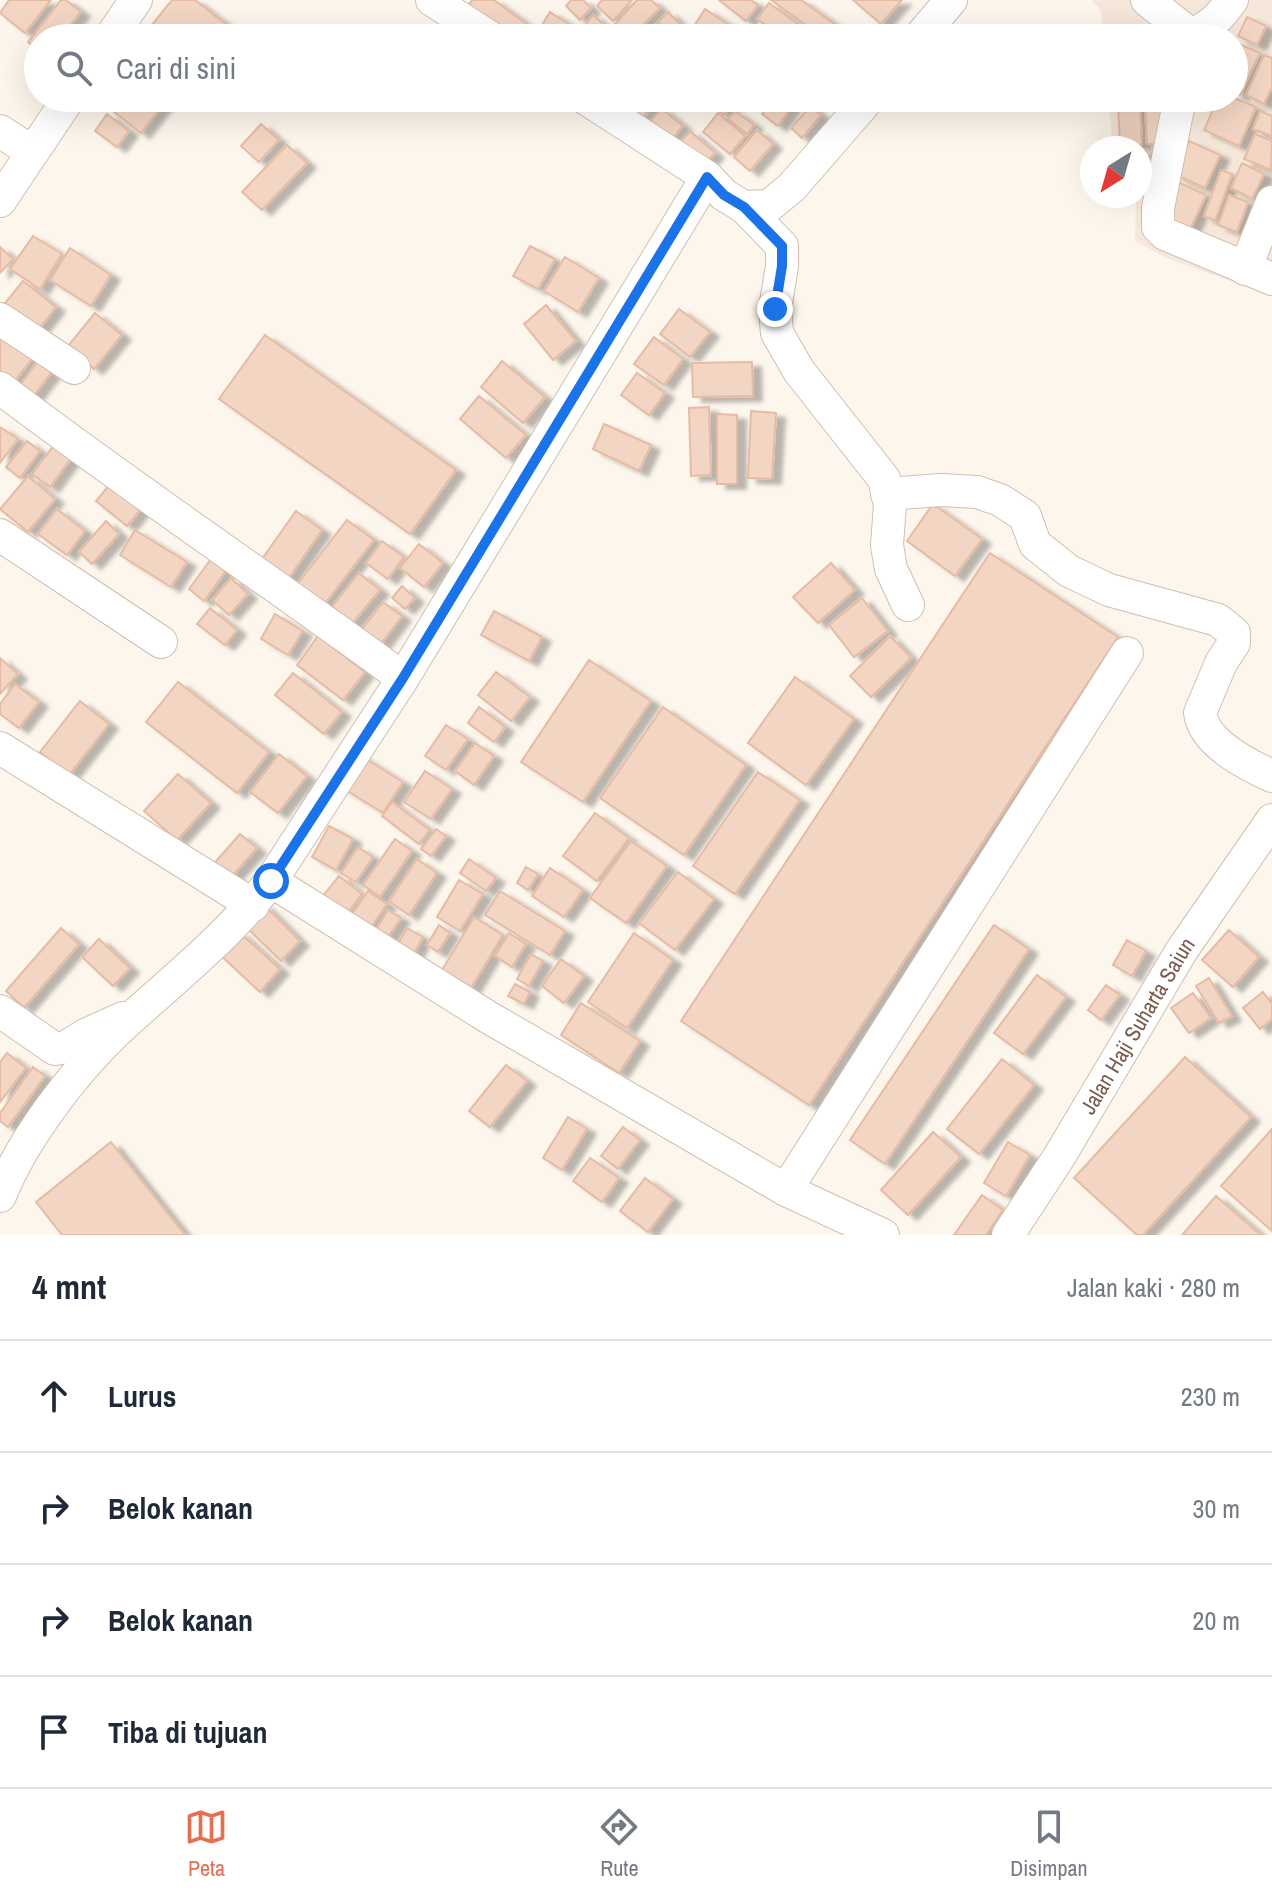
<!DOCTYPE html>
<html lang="id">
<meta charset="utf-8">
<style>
body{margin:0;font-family:"Archivo Narrow",sans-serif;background:#f2f2f3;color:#1f2937}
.compass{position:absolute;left:1080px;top:136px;width:72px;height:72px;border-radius:50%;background:#fff;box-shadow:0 8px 32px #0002;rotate:217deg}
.stop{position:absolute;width:24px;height:24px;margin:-18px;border:6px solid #1a73e8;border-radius:50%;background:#fff}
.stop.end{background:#1a73e8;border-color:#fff;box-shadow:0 2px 8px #0008}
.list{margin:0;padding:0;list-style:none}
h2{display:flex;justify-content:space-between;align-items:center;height:104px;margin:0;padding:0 32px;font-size:34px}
h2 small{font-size:26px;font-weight:400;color:#747a83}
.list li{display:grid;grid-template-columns:52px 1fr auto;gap:24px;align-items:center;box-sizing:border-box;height:112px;padding:0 32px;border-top:2px solid #e0e1e3}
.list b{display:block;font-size:30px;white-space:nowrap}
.list em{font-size:26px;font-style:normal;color:#747a83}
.icon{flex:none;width:44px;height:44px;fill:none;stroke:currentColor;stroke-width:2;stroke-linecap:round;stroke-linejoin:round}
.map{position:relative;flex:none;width:1272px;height:1235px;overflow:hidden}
.search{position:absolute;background:#fff;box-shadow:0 8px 32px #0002;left:24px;right:24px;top:24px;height:88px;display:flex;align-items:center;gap:20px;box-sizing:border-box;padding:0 28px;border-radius:44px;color:#747a83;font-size:30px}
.sheet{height:552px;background:#fff}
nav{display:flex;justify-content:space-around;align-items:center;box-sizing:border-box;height:112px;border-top:2px solid #e0e1e3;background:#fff;font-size:22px;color:#747a83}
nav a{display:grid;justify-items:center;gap:4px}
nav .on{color:#e76f51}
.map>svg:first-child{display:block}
.residential{fill:#f5e8da}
.building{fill:#f3d5c3;stroke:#e6bba3;stroke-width:2;filter:url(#shadow)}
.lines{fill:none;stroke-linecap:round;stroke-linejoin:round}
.minor-casing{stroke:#d1beb0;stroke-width:34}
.minor{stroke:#fff;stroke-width:32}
.route{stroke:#1a73e8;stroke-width:10}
.labels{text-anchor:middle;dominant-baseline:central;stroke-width:6;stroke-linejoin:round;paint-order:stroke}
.street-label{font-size:22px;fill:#7a5c4d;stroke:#fffaf3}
</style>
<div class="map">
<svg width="1272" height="1235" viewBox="0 0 1272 1235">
<defs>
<filter id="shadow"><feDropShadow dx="9" dy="5" stdDeviation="2" flood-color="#0004"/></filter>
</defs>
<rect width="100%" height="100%" fill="#fdf6ec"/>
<polygon class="residential" points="1091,0 1272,0 1272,296 1169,259 1135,241 1136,199 1140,196 1140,188 1146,173 1140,173 1140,148 1113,148 1108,98 1234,98 1234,38 1103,38 1101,10"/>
<g class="building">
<polygon points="9,0 51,0 25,33 0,13"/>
<polygon points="61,0 66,0 81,12 60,38 38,38 38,50 28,42"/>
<polygon points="172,0 195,0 236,32 231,38 164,38 150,27"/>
<polygon points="472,0 494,0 535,30 529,38 500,38 464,12"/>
<polygon points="571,0 583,0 591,8 580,20 566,6"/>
<polygon points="602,0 632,0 613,21 597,6"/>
<polygon points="637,0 651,0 660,8 630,38 615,24"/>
<polygon points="719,0 751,0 758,5 746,21"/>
<polygon points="771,0 801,0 836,25 827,38 824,38"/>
<polygon points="853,0 902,0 881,24"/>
<polygon points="769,3 817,38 783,38 757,19"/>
<polygon points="705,9 737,30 732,38 687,37"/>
<polygon points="550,12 569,24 560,38 534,38"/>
<polygon points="668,12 686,30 678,38 674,38 658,22"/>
<polygon points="593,15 607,27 597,38 593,38 582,29"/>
<polygon points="1247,17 1266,26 1257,45 1238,36"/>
<polygon points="655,25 667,38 641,38"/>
<polygon points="1237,43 1260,53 1240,95 1234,92 1234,50"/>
<polygon points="1264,55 1272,58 1272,87 1264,104 1246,95"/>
<polygon points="101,98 168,98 141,133 99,100"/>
<polygon points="645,98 657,98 641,120 633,115"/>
<polygon points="712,98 727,98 734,103 724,115 708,102"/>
<polygon points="774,98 781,98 792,106 778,126 762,114"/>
<polygon points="1218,98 1234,98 1256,107 1239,146 1204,130"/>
<polygon points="1140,102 1142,145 1120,145 1118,103"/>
<polygon points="811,106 821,115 802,138 791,128"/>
<polygon points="1166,106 1167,144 1147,144 1145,107"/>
<polygon points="661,108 683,126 669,143 648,125"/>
<polygon points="735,111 754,125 747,134 728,119"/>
<polygon points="1260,111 1272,116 1272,136 1253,129"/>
<polygon points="718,113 745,136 730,154 703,132"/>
<polygon points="107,114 129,131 117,147 95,131"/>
<polygon points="261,124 279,140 259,162 241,146"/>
<polygon points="757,130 773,144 750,171 734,157"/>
<polygon points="690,131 715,153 701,168 676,146"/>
<polygon points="1255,134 1272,141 1271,170 1244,159"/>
<polygon points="1189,141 1220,155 1205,188 1174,174"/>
<polygon points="287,145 307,163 262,210 242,192"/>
<polygon points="1146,149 1148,176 1140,176 1140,150"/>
<polygon points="1242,163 1264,174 1252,199 1231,188"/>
<polygon points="1221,170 1232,174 1215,221 1204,216"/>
<polygon points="1180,183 1206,195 1188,234 1161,222"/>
<polygon points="1229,195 1248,202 1237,232 1218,225"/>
<polygon points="33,236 62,254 40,289 10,269"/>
<polygon points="530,246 555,259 538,289 513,276"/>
<polygon points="0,247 13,259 0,273"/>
<polygon points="70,248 111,275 91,306 50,280"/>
<polygon points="565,257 599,278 578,312 544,291"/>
<polygon points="23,281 56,307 35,334 1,308"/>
<polygon points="546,305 576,341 553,360 524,324"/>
<polygon points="679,309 710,332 690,357 660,334"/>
<polygon points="95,313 122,335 94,369 67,347"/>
<polygon points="0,333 35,355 10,387 0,379"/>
<polygon points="265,335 456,470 410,534 219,399"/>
<polygon points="654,337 683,359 664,385 634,364"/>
<polygon points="38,361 52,372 28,403 15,392"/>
<polygon points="502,361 545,397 523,423 481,387"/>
<polygon points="752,362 753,396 693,397 692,363"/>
<polygon points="637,373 665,393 649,415 621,395"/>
<polygon points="479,396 526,435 506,458 460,419"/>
<polygon points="709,407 711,475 691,476 689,408"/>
<polygon points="751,411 776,413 772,479 748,478"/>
<polygon points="717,414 737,415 737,484 717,484"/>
<polygon points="604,424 651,445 639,471 593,449"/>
<polygon points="0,427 18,439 0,463"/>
<polygon points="58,440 75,453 50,487 32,474"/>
<polygon points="27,441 40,451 20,478 6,467"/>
<polygon points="28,476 55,499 28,532 0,509"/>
<polygon points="115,478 146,503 127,526 96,501"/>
<polygon points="933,504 982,539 955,576 907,541"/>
<polygon points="57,509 85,531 67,555 38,534"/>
<polygon points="296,511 322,530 284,585 257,566"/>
<polygon points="347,520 374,540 322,607 295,587"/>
<polygon points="106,521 119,534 92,564 79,552"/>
<polygon points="135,530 187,562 171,587 120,555"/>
<polygon points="382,541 404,557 388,579 366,563"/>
<polygon points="419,544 443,563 424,587 400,568"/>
<polygon points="990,553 1118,637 809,1105 681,1021"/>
<polygon points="211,559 226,571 204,601 189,589"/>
<polygon points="831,563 855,590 818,623 793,597"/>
<polygon points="359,573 380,590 347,630 327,613"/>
<polygon points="231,578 248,594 229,615 212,600"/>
<polygon points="402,586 415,598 405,609 392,598"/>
<polygon points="862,598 888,631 854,657 829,625"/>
<polygon points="383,602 402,616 380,645 361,631"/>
<polygon points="210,608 237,630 225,645 197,624"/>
<polygon points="494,611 542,637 529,661 481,635"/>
<polygon points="275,614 303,631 288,655 261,639"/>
<polygon points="318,636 365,672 343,700 297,665"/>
<polygon points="890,636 911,658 871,697 850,676"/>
<polygon points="0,658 18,674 0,694"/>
<polygon points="589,660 651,701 583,802 521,762"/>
<polygon points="496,672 530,697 511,721 478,695"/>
<polygon points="293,673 342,712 324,734 275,695"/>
<polygon points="795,677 854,719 806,785 748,743"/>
<polygon points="178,682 269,752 237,793 146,722"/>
<polygon points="15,684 39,702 19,728 0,714 0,704"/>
<polygon points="80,701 109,724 69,775 40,752"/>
<polygon points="479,707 505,727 494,742 468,723"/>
<polygon points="663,707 746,765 684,855 600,798"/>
<polygon points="446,725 468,739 446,770 425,756"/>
<polygon points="475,743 494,756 474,785 455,771"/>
<polygon points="355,752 403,782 383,813 336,784"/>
<polygon points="279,754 307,776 278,813 250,792"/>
<polygon points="425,771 452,789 431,819 404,802"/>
<polygon points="758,772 800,800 735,894 693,866"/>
<polygon points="178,774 211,803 177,840 144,811"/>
<polygon points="392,802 430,830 419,844 382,816"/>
<polygon points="595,813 629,838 597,881 563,856"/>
<polygon points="329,826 353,839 336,870 312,857"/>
<polygon points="436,829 446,836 431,856 421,849"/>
<polygon points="240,834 257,848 228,881 211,867"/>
<polygon points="395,839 412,851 380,897 363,885"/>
<polygon points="631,841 667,866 626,923 590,898"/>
<polygon points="358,847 373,857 356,882 341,873"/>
<polygon points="417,859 437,873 409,915 389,901"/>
<polygon points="469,859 496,878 486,891 460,873"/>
<polygon points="526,867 538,874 528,890 517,883"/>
<polygon points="550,868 583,890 564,917 532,896"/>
<polygon points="678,872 714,899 675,950 639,923"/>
<polygon points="339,876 362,894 347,914 323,896"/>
<polygon points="459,880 483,894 460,931 437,917"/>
<polygon points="368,891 387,904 369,930 350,917"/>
<polygon points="500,891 565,931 550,955 485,915"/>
<polygon points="263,904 300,941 281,961 243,924"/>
<polygon points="388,910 401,918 384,943 372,936"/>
<polygon points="474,917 503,935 468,993 439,975"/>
<polygon points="439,925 450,933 438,952 427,945"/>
<polygon points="994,925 1029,949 885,1164 850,1140"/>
<polygon points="61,928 79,944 24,1008 6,991"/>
<polygon points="407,928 423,937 409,963 392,954"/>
<polygon points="1229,930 1259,957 1233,987 1202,960"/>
<polygon points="239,932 280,969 260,992 219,954"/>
<polygon points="509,933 526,944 512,967 495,956"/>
<polygon points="634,933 673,960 627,1028 588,1002"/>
<polygon points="99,939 130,968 113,986 82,957"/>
<polygon points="1127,940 1146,951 1132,976 1113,965"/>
<polygon points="531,954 543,961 529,986 517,979"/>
<polygon points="561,959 584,976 564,1003 542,986"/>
<polygon points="1037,975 1066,997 1023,1054 994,1033"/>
<polygon points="1209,978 1232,1016 1219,1023 1196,986"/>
<polygon points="515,984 530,992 524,1004 508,996"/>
<polygon points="1106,985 1120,995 1101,1020 1088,1010"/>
<polygon points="1263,992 1272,1004 1272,1019 1260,1029 1243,1008"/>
<polygon points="1193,993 1211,1018 1189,1033 1171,1008"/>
<polygon points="581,1003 640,1041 619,1073 561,1035"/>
<polygon points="7,1053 26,1068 0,1102 0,1062"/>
<polygon points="1185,1057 1251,1117 1143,1235 1137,1235 1074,1178"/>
<polygon points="1002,1059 1034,1085 979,1154 947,1129"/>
<polygon points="506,1065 527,1081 490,1127 469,1111"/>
<polygon points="33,1067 45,1076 8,1127 0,1121 0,1113"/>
<polygon points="568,1117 587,1129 562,1170 543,1158"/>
<polygon points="623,1127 640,1140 618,1169 601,1156"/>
<polygon points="1272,1129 1272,1231 1221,1186"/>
<polygon points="933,1132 961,1157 908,1215 881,1190"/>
<polygon points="111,1142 185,1235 62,1235 36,1202"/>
<polygon points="1008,1142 1030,1155 1006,1196 984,1183"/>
<polygon points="590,1158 619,1178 602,1202 573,1181"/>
<polygon points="645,1178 673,1199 648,1232 620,1211"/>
<polygon points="982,1195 1003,1210 986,1235 954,1235"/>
<polygon points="1216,1196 1261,1235 1182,1235"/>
</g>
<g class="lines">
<defs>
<g id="minor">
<polyline points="432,0 491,38"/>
<polyline points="1147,0 1191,35 1190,38"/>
<path d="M1191 35C1209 28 1220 17 1232 0"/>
<polyline points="110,38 136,0"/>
<polyline points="919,38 951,0"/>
<polyline points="585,98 707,177 724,195 744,207 769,206 792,187 869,98"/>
<polyline points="1180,98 1158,208 1158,227 1165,234 1272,279"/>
<polyline points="0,131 32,152"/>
<polyline points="0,201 69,98"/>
<polyline points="744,207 782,246 782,266 775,309 777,333 799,371 884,479 890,505 887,545 891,569 908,605"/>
<polyline points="1245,269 1272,202"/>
<polyline points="0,319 74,368"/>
<path d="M0 388C132 488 269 580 403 678"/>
<path d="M887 494 941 490 977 492 1000 500 1025 516 1035 544 1069 571 1109 590 1218 620 1234 633V643L1221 663 1200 713C1204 743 1246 764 1272 776"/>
<polyline points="0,535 161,642"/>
<polyline points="0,748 253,905"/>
<polyline points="271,881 488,1017 786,1190 883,1235"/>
<polyline points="0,1011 55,1049 66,1047 85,1035 123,1018"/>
<polyline points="786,1190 1127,653"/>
<path d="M0 1196C22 1140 73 1073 117 1031 170 982 227 938 271 881L403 678 707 177"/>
<path id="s1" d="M1008 1235 1059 1157 1182 950 1272 820"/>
</g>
</defs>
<use href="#minor" class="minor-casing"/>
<use href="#minor" class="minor"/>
</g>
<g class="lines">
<polyline class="route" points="271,881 403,678 707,177 724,195 744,207 782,246 782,266 775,309"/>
</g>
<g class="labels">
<g class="street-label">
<text stroke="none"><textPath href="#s1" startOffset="246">Jalan Haji Suharta Saiun</textPath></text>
</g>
</g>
</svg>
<svg class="compass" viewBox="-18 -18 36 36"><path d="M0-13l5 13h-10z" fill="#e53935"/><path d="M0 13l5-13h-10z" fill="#747a83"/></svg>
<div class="stop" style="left:271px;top:881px"></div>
<div class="stop end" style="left:775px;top:309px"></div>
<div class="search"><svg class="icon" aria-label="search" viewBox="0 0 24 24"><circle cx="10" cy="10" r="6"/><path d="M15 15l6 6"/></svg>Cari di sini</div>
</div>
<section class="sheet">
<h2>4 mnt<small>Jalan kaki · 280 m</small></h2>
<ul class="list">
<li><svg class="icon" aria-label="ahead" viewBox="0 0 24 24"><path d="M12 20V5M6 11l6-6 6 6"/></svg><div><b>Lurus</b></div><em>230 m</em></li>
<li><svg class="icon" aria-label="right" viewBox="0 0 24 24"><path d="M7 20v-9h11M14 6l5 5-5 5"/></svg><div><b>Belok kanan</b></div><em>30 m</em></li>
<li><svg class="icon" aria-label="right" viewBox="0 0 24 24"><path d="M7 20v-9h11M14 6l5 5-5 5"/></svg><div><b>Belok kanan</b></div><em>20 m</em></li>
<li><svg class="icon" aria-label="arrive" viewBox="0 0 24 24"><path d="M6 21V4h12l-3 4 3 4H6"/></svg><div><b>Tiba di tujuan</b></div></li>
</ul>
</section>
<nav>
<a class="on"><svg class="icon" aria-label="map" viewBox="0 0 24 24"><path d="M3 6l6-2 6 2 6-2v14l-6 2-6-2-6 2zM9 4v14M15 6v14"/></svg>Peta</a>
<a><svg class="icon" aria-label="directions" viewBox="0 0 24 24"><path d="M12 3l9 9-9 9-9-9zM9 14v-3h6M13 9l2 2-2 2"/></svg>Rute</a>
<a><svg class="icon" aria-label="saved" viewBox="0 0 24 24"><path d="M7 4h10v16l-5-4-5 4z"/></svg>Disimpan</a>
</nav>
